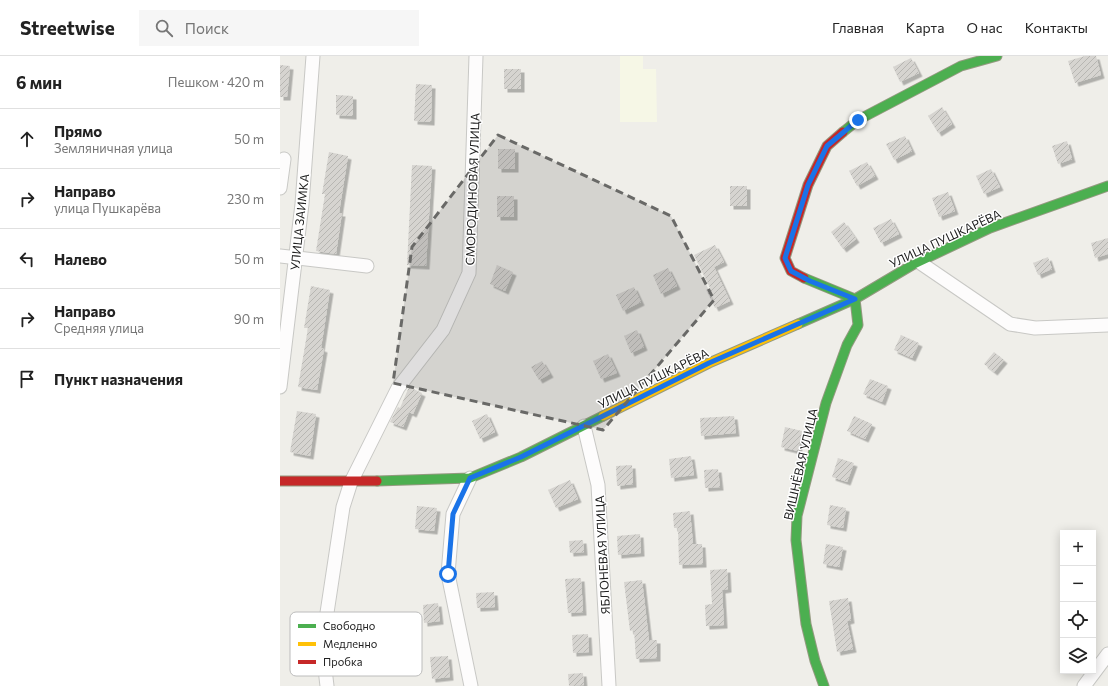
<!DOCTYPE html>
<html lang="ru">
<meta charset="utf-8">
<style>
body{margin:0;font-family:Commissioner,sans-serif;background:#f6f6f6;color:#222}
.controls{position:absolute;right:12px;bottom:12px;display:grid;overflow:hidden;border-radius:0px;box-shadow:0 2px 10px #0003}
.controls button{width:36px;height:36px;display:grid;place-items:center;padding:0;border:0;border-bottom:1px solid #e0e0e0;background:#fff;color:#222;font:20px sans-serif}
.stop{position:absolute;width:12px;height:12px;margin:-9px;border:3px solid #1a73e8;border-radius:50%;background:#fff}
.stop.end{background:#1a73e8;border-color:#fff;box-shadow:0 1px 4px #0008}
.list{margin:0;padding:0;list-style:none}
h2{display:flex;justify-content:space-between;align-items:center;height:52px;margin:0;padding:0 16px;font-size:17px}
h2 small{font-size:13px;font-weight:400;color:#767676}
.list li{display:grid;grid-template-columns:26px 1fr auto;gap:12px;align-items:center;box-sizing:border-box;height:60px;padding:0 16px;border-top:1px solid #e0e0e0}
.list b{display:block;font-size:15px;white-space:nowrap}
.list p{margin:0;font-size:13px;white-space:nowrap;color:#767676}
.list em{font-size:13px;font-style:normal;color:#767676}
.icon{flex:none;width:22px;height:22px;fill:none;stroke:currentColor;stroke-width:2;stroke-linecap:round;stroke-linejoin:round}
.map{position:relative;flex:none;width:828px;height:630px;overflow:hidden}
header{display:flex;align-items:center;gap:24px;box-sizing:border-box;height:56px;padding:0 20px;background:#fff;border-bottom:1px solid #e0e0e0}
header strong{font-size:19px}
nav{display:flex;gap:22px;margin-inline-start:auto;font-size:14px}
.search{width:280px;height:36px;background:#f6f6f6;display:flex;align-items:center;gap:10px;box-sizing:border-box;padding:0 14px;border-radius:0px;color:#767676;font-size:15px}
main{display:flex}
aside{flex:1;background:#fff}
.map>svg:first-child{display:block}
.education{fill:#f6f7e6}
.building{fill:url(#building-hatch);filter:url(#shadow)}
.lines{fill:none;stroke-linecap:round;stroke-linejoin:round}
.street-casing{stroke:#c8c8c5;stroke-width:15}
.fast-casing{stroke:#949a80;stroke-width:11}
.slow-casing{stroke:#949a80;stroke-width:11}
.jam-casing{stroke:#949a80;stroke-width:11}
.street{stroke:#fdfcfc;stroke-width:13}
.fast{stroke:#4caf50;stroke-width:9}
.slow{stroke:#ffc107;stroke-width:9}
.jam{stroke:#c62828;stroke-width:9}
.route{stroke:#1a73e8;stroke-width:5}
.marked{fill:#696967;fill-opacity:0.2;stroke:#696967;stroke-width:3;stroke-dasharray:8 5;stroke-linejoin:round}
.labels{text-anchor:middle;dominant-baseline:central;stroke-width:3;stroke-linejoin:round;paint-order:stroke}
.street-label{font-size:12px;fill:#212121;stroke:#fff}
.key{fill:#fff;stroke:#bcbcbc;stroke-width:1}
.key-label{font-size:11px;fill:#212121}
</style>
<header>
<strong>Streetwise</strong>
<div class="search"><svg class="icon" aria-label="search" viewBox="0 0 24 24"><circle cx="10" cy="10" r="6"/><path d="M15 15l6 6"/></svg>Поиск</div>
<nav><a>Главная</a><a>Карта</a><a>О нас</a><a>Контакты</a></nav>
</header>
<main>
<aside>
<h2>6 мин<small>Пешком · 420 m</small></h2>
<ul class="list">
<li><svg class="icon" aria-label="ahead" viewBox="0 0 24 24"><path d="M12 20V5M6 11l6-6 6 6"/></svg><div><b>Прямо</b><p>Земляничная улица</p></div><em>50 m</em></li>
<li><svg class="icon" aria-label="right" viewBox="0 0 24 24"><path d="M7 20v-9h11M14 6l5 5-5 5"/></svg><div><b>Направо</b><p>улица Пушкарёва</p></div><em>230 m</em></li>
<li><svg class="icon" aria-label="left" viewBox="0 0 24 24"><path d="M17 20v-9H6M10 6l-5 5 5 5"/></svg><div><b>Налево</b></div><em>50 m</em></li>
<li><svg class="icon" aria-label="right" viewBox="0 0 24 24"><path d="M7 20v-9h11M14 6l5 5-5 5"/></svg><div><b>Направо</b><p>Средняя улица</p></div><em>90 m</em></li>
<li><svg class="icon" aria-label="arrive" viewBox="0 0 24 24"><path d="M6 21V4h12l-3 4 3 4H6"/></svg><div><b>Пункт назначения</b></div></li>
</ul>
</aside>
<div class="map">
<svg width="828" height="630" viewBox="0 0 828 630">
<defs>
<pattern id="building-hatch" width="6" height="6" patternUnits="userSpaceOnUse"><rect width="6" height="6" fill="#d6d4d0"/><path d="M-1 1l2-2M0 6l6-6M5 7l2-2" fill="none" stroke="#b7b6b2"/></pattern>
<filter id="shadow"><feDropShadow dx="3.5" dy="3.5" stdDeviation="0" flood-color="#0004"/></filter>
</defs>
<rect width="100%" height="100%" fill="#efeee9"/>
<polygon class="education" points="340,0 363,0 363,13 376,13 377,66 340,66"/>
<g class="building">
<polygon points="805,0 816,0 821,19 795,27 788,5"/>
<polygon points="631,2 639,17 620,26 613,11"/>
<polygon points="0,9 10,10 7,41 0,41"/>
<rect x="224" y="13" width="17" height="20"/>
<polygon points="136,28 152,29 151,66 134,65"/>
<polygon points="56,39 73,40 73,60 56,59"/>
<polygon points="662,51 672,68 658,77 648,60"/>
<polygon points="625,80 632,95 614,104 606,88"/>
<polygon points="787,85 792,103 778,108 772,90"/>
<rect x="218" y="93" width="17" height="20"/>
<polygon points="49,96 68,100 59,157 62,157 56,198 36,195 45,138 42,138"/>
<polygon points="587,106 595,120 577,130 569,115"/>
<polygon points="132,109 152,110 146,210 127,209"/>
<polygon points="711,113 720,131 704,138 696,120"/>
<rect x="450" y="130" width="17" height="20"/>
<polygon points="668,136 675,155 659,161 652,142"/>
<rect x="217" y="140" width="17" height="21"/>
<polygon points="611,163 619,178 601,187 593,172"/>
<polygon points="564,166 576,183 563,193 551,176"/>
<polygon points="828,182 828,198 815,202 811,187"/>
<polygon points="435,189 444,206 434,211 450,245 435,252 426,234 430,232 414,199"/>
<polygon points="768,201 772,213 758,219 753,207"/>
<polygon points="217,209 233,216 225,235 210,228"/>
<polygon points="388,212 397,230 381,238 373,219"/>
<polygon points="31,230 50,234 41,292 44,293 37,334 18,331 28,272 24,272"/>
<polygon points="354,231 361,246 343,255 336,239"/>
<polygon points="357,274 364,291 351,297 344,280"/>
<polygon points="621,279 639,287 632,302 614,294"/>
<polygon points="714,296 724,304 714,316 704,308"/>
<polygon points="328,298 337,317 321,323 313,305"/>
<polygon points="262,305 270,318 259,324 251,311"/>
<polygon points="590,323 608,330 602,346 583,338"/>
<polygon points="129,331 142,337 133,358 129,356 123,371 110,366 118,351 120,352"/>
<polygon points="17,355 36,358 30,400 10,396"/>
<polygon points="207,358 215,376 200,383 192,365"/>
<polygon points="454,360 456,377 421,380 420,362"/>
<polygon points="574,360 592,368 585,383 567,375"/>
<polygon points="505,371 522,375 518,395 501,391"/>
<polygon points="411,400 414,419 391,422 389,403"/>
<polygon points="558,402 574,407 567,426 552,421"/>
<polygon points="352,409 353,428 337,430 336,410"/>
<polygon points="438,413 440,431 425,432 424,414"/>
<polygon points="290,424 298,443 276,452 268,434"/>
<polygon points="550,449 566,452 563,472 547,469"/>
<polygon points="137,450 157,452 154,475 135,473"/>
<polygon points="410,455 413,488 422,488 423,508 399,509 398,472 394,472 393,457"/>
<polygon points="360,478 361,497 338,499 337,480"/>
<polygon points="303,484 304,496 290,497 289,485"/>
<polygon points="546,488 563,491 559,511 543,508"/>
<polygon points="447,513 448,533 442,534 444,569 426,570 425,549 432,548 430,514"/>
<polygon points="301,522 303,556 288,557 285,523"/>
<polygon points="362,524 369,584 377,584 377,602 356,603 354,574 350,575 344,526"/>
<polygon points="214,536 215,551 197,552 196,537"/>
<polygon points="568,542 571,564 567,565 573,593 557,596 549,545"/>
<polygon points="158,547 160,565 144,567 143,549"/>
<polygon points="308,578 309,596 293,597 292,579"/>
<polygon points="168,600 170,621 152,623 150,601"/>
<polygon points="303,617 304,629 289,630 288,618"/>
</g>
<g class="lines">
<defs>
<g id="street">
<polyline points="0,132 4,103"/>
<polyline points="0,200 87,210"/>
<polyline points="639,206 730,268 755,272 828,269"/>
<polyline points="0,331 22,148 33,0"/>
<polyline points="304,370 318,429 329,630"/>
<polyline points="190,422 173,458 168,518 191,630"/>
<polyline points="47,630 45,613 45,570 63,451 71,426 118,332 163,274 189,217 196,0"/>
<polyline points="804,630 828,598"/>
</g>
<g id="fast">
<polyline points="563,76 578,64 681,10 717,0"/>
<polyline points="524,222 575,243 578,269 567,289 546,347 517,460 516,484 526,568 535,605 544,630"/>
<polyline points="518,268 575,243 634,208 710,172 828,130"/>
<polyline points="97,425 190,422 241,401 323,360"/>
</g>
<polyline id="slow" points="323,360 429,307 518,268"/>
<g id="jam">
<polyline points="524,222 511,215 505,202 528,129 547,90 563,76"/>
<polyline points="0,425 97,425"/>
</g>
</defs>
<use href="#street" class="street-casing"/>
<use href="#fast" class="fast-casing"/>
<use href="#slow" class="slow-casing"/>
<use href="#jam" class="jam-casing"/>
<use href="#street" class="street"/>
<use href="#fast" class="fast"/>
<use href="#slow" class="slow"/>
<use href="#jam" class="jam"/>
</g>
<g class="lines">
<polyline class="route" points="168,518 173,458 190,422 241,401 429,307 575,243 530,225 511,215 505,202 528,129 547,90 578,64"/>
</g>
<path class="marked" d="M218 79 391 160 434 244 323 374 113 327 132 191Z"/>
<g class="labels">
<g class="street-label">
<text transform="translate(192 133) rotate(-88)">СМОРОДИНОВАЯ УЛИЦА</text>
<text transform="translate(19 166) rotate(-84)">УЛИЦА ЗАИМКА</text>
<text transform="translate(665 182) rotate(-25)">УЛИЦА ПУШКАРЁВА</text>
<text transform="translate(373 322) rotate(-26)">УЛИЦА ПУШКАРЁВА</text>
<text transform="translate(520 408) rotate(-77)">ВИШНЁВАЯ УЛИЦА</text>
<text transform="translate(322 499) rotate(-93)">ЯБЛОНЕВАЯ УЛИЦА</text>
</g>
</g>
<rect x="10" y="556" width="132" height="64" rx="6" class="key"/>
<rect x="18" y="568" width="18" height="4" fill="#4caf50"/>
<rect x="18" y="586" width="18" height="4" fill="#ffc107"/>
<rect x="18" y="604" width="18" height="4" fill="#c62828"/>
<g class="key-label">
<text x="43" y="574">Свободно</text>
<text x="43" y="592">Медленно</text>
<text x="43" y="610">Пробка</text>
</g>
</svg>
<div class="controls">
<button>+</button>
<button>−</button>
<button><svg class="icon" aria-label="locate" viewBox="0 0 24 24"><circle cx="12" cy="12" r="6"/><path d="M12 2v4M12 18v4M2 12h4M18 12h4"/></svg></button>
<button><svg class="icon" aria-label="layers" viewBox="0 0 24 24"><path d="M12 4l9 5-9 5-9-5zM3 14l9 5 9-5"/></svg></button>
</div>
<div class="stop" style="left:168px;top:518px"></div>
<div class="stop end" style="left:578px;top:64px"></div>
</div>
</main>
